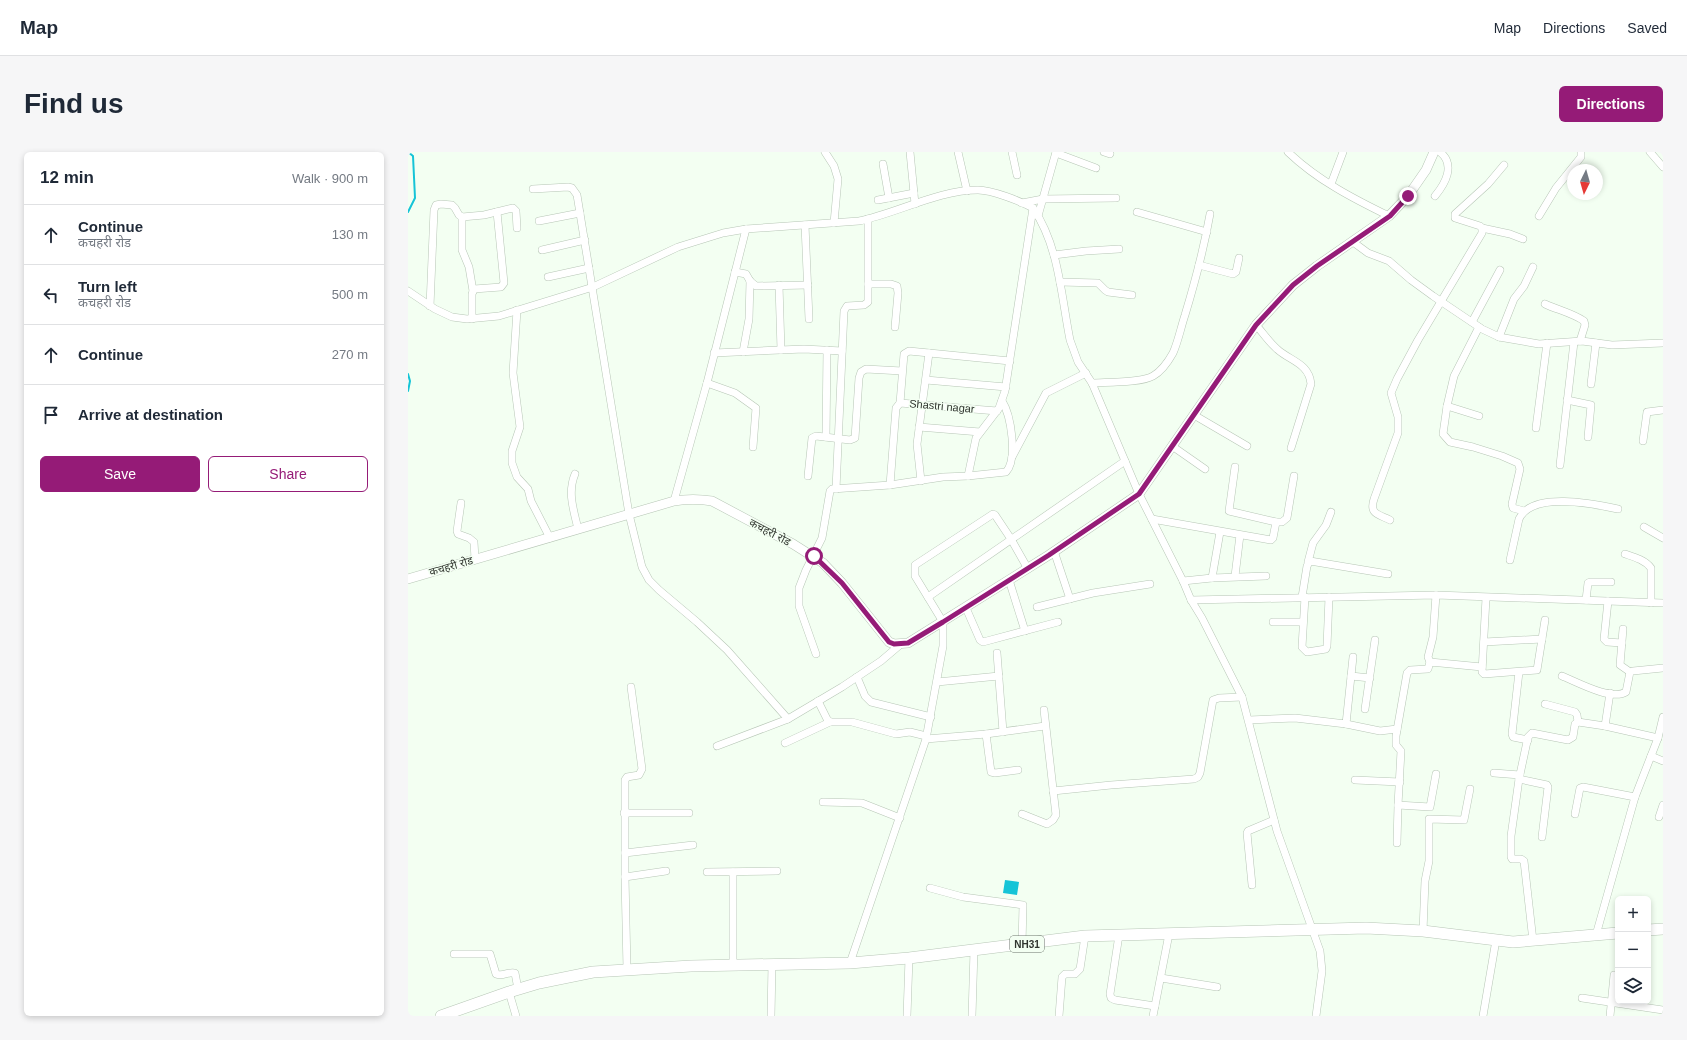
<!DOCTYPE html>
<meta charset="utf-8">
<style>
body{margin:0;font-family:Helvetica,"Noto Sans Devanagari",sans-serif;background:#f6f6f7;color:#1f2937}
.controls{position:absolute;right:12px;bottom:12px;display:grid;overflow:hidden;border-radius:6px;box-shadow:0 2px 6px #0003}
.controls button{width:36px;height:36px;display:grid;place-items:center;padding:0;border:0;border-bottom:1px solid #e0e1e3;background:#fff;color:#1f2937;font:20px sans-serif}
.compass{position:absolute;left:1159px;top:12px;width:36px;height:36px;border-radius:50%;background:#fff;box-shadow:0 2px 6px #0003;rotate:185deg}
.stop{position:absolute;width:12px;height:12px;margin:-9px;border:3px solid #951b77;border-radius:50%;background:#fff}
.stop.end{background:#951b77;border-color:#fff;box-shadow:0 1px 4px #0008}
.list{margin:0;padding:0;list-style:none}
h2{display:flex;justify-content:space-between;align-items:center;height:52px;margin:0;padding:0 16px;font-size:17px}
h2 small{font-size:13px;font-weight:400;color:#747a83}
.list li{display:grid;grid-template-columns:26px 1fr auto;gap:12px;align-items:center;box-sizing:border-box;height:60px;padding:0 16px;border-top:1px solid #e0e1e3}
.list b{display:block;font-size:15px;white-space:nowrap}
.list p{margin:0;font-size:13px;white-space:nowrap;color:#747a83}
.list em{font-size:13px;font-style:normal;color:#747a83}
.actions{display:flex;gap:8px;padding:12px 16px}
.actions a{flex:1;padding:9px 0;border:1px solid #951b77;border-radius:6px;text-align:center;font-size:14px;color:#951b77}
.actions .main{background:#951b77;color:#fff}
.icon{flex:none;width:22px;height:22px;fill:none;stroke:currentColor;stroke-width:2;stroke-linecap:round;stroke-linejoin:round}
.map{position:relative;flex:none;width:1255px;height:864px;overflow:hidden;border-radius:6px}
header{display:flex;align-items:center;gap:24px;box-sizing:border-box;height:56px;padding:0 20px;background:#fff;border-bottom:1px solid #e0e1e3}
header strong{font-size:19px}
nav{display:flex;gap:22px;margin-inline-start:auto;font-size:14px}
.intro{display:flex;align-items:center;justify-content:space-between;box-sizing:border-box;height:96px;padding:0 24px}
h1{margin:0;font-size:28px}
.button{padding:10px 18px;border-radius:6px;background:#951b77;color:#fff;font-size:14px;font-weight:700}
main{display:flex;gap:24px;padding:0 24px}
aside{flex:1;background:#fff;border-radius:6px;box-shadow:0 2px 6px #0003}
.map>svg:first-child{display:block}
.water{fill:#15c4d7}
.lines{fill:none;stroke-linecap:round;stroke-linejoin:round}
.stream{stroke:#15c4d7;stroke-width:2}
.minor-casing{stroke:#b7c6b6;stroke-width:8}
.major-casing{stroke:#b7c6b6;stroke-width:10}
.highway-casing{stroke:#b7c6b6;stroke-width:12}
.minor{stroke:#fff;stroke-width:7}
.major{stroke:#fff;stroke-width:9}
.highway{stroke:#fff;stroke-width:11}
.route{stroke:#951b77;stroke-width:5}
.labels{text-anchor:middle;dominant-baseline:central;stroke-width:3;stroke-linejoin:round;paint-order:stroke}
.shield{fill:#f3fff2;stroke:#6a726a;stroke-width:1}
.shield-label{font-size:10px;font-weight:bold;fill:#30352f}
.street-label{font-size:11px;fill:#30352f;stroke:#f3fff2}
</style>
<header>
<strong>Map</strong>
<nav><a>Map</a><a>Directions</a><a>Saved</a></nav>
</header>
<div class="intro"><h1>Find us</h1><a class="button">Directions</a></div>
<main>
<aside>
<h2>12 min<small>Walk · 900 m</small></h2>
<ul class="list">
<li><svg class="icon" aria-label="ahead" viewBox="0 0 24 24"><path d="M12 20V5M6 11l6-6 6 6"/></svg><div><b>Continue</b><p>कचहरी रोड</p></div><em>130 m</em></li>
<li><svg class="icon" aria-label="left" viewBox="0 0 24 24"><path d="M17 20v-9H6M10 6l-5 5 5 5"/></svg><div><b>Turn left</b><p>कचहरी रोड</p></div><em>500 m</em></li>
<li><svg class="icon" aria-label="ahead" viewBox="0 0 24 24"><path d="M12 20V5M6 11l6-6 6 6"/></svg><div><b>Continue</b></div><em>270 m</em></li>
<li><svg class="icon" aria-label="arrive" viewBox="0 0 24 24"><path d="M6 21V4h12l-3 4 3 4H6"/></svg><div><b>Arrive at destination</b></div></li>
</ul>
<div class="actions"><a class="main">Save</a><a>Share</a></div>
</aside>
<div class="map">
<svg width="1255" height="864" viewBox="0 0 1255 864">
<rect width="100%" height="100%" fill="#f3fff2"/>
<polygon class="water" points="597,728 611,730 609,743 595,741"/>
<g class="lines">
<g class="stream">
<polyline points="0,0 5,4 7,46 0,60"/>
<polyline points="0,222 2,229 0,239"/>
</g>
<defs>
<g id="minor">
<polyline points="417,0 426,14 430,27 426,71"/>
<polyline points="502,0 507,52"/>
<polyline points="550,0 559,39"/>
<polyline points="604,0 609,23"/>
<polyline points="696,0 702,2"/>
<path d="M880 0C909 28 946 47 981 64"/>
<polyline points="1242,0 1255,15"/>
<polyline points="648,1 688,16"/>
<polyline points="475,12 481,46"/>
<polyline points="923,32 935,0"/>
<polyline points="125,37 160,35 164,36 169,43 221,362 234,415 241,428 251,438 289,470 319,498 380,567"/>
<path d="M1027 44C1037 32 1048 13 1032 0"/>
<polyline points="470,48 506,41"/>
<polyline points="614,51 635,47 708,46"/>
<polyline points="729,60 799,80"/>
<polyline points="630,64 648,0"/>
<polyline points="1131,64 1148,36 1173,5 1173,0"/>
<polyline points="54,65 54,98 61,115 65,139"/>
<polyline points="131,69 172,61"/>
<polyline points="397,73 401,167"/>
<polyline points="1074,76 1102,82 1115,87"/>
<polyline points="945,90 960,101 981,109 1003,128 1025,144 1074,177 1091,185 1131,192 1174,189 1204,193 1255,191"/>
<polyline points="134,98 177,88"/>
<polyline points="646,103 678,99 711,97"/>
<polyline points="791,113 825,122 828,120 831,106"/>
<polyline points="327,120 338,122 342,129 348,134 400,133"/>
<polyline points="140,125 181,116"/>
<polyline points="652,130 690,131 697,138 700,140 724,143"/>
<polyline points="460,132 483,132 489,134 490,141 487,175"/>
<polyline points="371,133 373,198"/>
<path d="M0 139 27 157 44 165 59 167 91 164 185 135 270 95 315 81 338 77 451 69C490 61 530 38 570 38 584 38 612 49 625 56 651 94 653 143 662 188L670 210 684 231 731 342 775 429 783 448 794 466 834 545 869 679 912 799 914 819 908 864"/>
<path d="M1137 152C1150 158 1164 161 1176 169L1177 173 1172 189"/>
<polyline points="22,154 26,58 28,53 33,52 44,53 47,56 51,63 54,65 76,63 105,56 108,59 109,76"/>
<polyline points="109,158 105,221 112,275 104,299 104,311 109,325 120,337 123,349 142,386"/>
<polyline points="64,167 64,142 66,137 93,135 96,131 89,60"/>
<polyline points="1064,170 1092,118"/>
<path d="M848 173C855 181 861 190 869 197 882 209 901 211 903 232L883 296"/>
<polyline points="1071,175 1046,224 1039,254 1035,282 1042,290 1065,295 1094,304 1110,311 1112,317 1104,352 1105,356 1116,359"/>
<polyline points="1091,185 1106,147 1116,134 1125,115"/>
<polyline points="335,200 341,167 342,129"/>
<polyline points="306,201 396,197 434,199"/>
<polyline points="518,228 598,235"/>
<polyline points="299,231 327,241 348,256 345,295"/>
<path d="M684 231C699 230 733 231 745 224 754 219 760 210 765 201 770 190 773 175 777 163 787 130 796 96 802 62"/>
<polyline points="1183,232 1188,191"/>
<polyline points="1159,248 1183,253 1180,285"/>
<polyline points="492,251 496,202 501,199 602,209"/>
<polyline points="1039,254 1071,264"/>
<polyline points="786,263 839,294"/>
<polyline points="511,275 572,280"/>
<polyline points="1128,276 1139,191"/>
<polyline points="418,285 419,198"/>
<polyline points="1235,289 1239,260 1255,258"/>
<polyline points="764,294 797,317"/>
<polyline points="604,305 638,241 678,221"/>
<polyline points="1152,313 1166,190"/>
<polyline points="827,315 821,359 868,370 874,370 879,366 886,324"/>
<path d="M167 322C159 341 166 359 170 377"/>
<polyline points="400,324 404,286 408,284 442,288 447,286 451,226 453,220 458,217 494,219"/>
<polyline points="560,324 568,286 591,256 597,239 625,56"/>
<polyline points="513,329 509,292 521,201"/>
<polyline points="482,333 488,256 492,251 589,259"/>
<polyline points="428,337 436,159 439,154 456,153 460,150 460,67"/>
<polyline points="266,349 299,231 338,77"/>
<polyline points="53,351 49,379 50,382 61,386 66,390 67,407"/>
<polyline points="744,367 863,388 865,386 868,370"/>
<path d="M982 368C970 362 961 362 966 347L990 281V265L983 241 989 227 1010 188 1074 81V76L1072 74 1047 66V62L1080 32 1096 13"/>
<polyline points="1236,375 1255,386"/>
<polyline points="646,399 662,447"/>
<path d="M1217 402C1226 405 1237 408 1243 416V451"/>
<path d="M1102 408 1111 367C1124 339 1186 352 1210 357"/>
<polyline points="900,410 905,391 918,373 923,360"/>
<polyline points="827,424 832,383"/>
<polyline points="804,426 812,380"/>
<polyline points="601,428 617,479"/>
<polyline points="775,429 804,426 858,424"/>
<polyline points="520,445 717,309"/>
<polyline points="894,445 899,414 902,409 980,422"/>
<polyline points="897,445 894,495 899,500 918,497 919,494 921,445"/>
<polyline points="1078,446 1074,520 1076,522 1129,518 1137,468"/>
<polyline points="783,448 1028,443 1255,451"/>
<polyline points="1178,448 1180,431 1182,430 1203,430"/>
<polyline points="1200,449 1196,487 1199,490 1214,491"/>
<polyline points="629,455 685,441 742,432"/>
<polyline points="558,456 572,488 575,490 650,470"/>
<polyline points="865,470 895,470"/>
<polyline points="1215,477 1212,513 1222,520"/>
<polyline points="1076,490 1134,487"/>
<polyline points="589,501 595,580"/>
<path d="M408 502 391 454V436L398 418 414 386 422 339 424 337 482 333 535 325 560 324 598 320C610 307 603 263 594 249"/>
<polyline points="1022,510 1020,505 1025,485 1028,443"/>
<polyline points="1111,520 1104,582 1105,585 1120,588"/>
<polyline points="943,524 962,526"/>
<path d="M1154 524C1169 530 1203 549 1218 540L1222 520 1225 519 1255 516"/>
<polyline points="449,525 457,544 463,550 523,565"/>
<polyline points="529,530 591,524"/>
<polyline points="410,549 419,567 422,570 444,570 488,582 502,580 518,584"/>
<polyline points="1137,552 1167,560 1169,563 1170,570"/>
<polyline points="957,557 967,488"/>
<polyline points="841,568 887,566 938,572 945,505"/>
<polyline points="938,572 972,579 989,577"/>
<polyline points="1197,574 1202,541"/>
<polyline points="578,582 583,620 587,621 610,618"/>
<polyline points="518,587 578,582 637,574"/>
<polyline points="377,591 422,570"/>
<polyline points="309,594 380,567 434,535 473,509 493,492"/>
<polyline points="1243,604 1255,609"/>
<polyline points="1086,621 1112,623"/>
<polyline points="1028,622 1022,655 990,653 993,599 988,593 988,584 999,521 1002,518 1020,517 1022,510 1074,515"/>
<polyline points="1111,627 1103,684 1103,705 1104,707 1113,707 1116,709 1125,789"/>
<polyline points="947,628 992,630"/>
<polyline points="645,639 703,633 786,627 790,625 792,621 805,548 811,546 834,545"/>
<polyline points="415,650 454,651 492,666"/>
<polyline points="216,661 281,661"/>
<polyline points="614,662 639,672 645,668 648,663 636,558"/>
<polyline points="1167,662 1172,636 1175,635 1227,645"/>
<polyline points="1251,665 1255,653"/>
<polyline points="1134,685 1140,635 1139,633 1111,627 1120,585 1124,581 1160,588 1165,585 1167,572 1170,570 1197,574 1250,586"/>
<polyline points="989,691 990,653"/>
<polyline points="217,701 285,693"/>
<polyline points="299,720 369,719"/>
<polyline points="217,725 258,719"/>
<polyline points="844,733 839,681 840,679 866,668"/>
<polyline points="522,736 555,745 615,753 614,792"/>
<polyline points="1015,779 1017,729 1021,709 1021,667 1056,668 1062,637"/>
<polyline points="711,783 702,842 703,846 707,848 747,854"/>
<polyline points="1188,783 1227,645 1250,586 1255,565"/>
<path d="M46 802H82L88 822C95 825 101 819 107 821L110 837"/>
<polyline points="442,811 518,587 535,494 535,470 507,424 507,413 585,362 587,363 603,387 620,417"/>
<polyline points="325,812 325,720"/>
<polyline points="219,817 217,725 217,628 219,625 231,623 234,617 223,535"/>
<polyline points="753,826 809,835"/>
<polyline points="101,840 108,864"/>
<polyline points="1174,846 1255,858"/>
<polyline points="363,864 364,812"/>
<polyline points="499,864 501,806"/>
<polyline points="564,864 566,798"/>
<polyline points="651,864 654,825 657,822 667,822 672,817 677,784"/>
<polyline points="745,864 761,782"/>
<polyline points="1075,864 1088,788"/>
<polyline points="1202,864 1206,823"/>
</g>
<path id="major" d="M0 427 266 349C279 347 291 347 304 349L385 392 415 411 434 431 481 490 486 492 500 491 641 403 731 342 848 173 885 133 909 114 981 64 1000 44 1018 18 1026 0"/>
<g id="highway">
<polyline points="1240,778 1255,777"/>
<polyline points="33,864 101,840 131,831 185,820 283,814 442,811 501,806 677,784 958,776 1015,779 1105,790 1210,781"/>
</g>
</defs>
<use href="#minor" class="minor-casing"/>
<use href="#major" class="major-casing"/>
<use href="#highway" class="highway-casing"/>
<use href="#minor" class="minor"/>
<use href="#major" class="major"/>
<use href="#highway" class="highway"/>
</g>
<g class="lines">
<polyline class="route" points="406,404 434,431 481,490 486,492 500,491 535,470 641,403 731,342 848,173 885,133 909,114 982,64 1000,44"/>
</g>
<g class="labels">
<rect class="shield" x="602" y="784" width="34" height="16" rx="3"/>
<g class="shield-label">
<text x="619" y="792">NH31</text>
</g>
<g class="street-label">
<text transform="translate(534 254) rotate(5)">Shastri nagar</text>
<text transform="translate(362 380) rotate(28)">कचहरी रोड</text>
<text transform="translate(43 414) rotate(-16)">कचहरी रोड</text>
</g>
</g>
</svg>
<div class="controls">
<button>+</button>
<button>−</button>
<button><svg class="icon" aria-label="layers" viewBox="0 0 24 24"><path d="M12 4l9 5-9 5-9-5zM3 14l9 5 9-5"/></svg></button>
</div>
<svg class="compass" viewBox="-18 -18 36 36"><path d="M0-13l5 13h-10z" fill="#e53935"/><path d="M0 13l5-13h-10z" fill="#747a83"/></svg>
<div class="stop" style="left:406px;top:404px"></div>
<div class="stop end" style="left:1000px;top:44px"></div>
</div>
</main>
